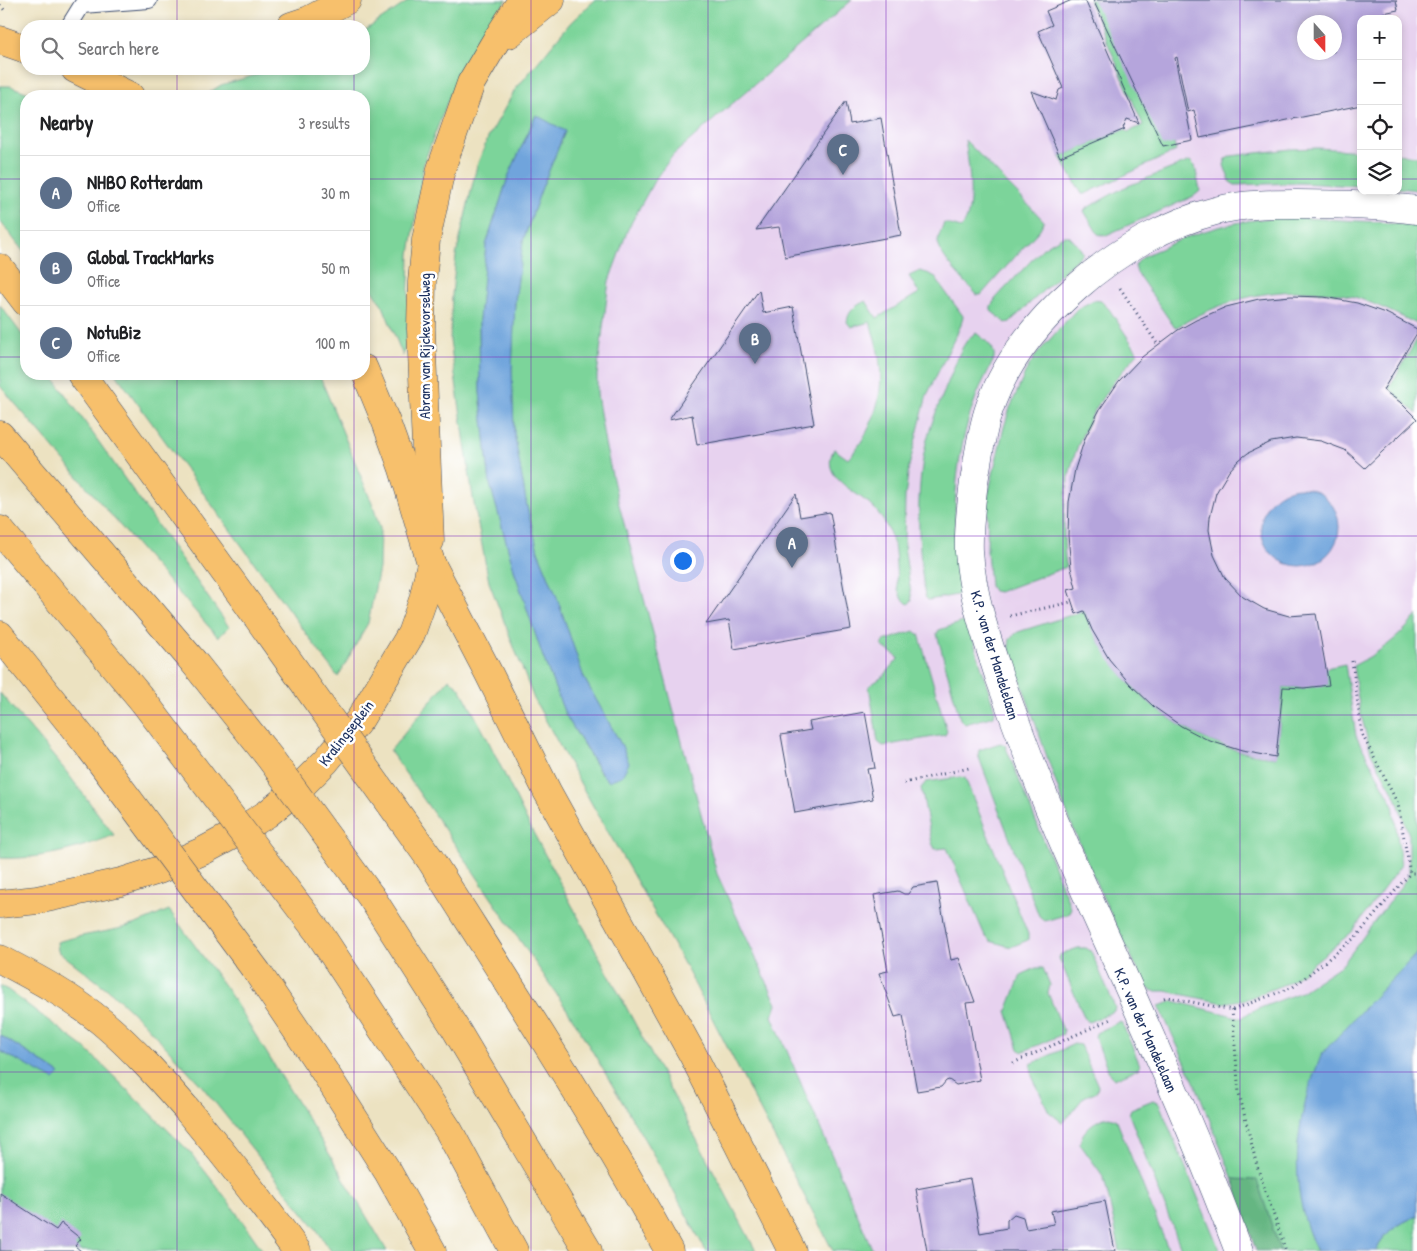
<!DOCTYPE html>
<meta charset="utf-8">
<style>
body{margin:0;font-family:"Patrick Hand",sans-serif;background:#f2f2f2;color:#202124}
.controls{position:absolute;right:15px;top:15px;display:grid;overflow:hidden;border-radius:10px;box-shadow:0 2px 8px #0003}
.controls button{width:45px;height:45px;display:grid;place-items:center;padding:0;border:0;border-bottom:1px solid #e0e0e0;background:#fff;color:#202124;font:25px sans-serif}
.compass{position:absolute;left:1297px;top:15px;width:45px;height:45px;border-radius:50%;background:#fff;box-shadow:0 2px 8px #0003;rotate:159deg}
.you{position:absolute;left:682px;top:560px;width:18px;height:18px;margin:-12px;border:4px solid #fff;border-radius:50%;background:#1a73e8;box-shadow:0 0 0 8px #1a73e833}
.badge{display:grid;place-items:center;width:32px;height:32px;border-radius:50%;background:#7c3aed;color:#fff;font-size:16px;font-weight:700}
.pin{position:absolute;translate:-50% -41px;filter:drop-shadow(0 1px 2px #0008)}
.pin::after{content:'';position:absolute;top:26px;width:18px;height:15px;background:inherit;clip-path:polygon(0 0,100% 0,50% 100%)}
.list{margin:0;padding:0;list-style:none}
h2{display:flex;justify-content:space-between;align-items:center;height:65px;margin:0;padding:0 20px;font-size:21px}
h2 small{font-size:16px;font-weight:400;color:#757577}
.list li{display:grid;grid-template-columns:32px 1fr auto;gap:15px;align-items:center;box-sizing:border-box;height:75px;padding:0 20px;border-top:1px solid #e0e0e0}
.list b{display:block;font-size:19px;white-space:nowrap}
.list p{margin:0;font-size:16px;white-space:nowrap;color:#757577}
.list em{font-size:16px;font-style:normal;color:#757577}
.icon{flex:none;width:28px;height:28px;fill:none;stroke:currentColor;stroke-width:2;stroke-linecap:round;stroke-linejoin:round}
.map{position:relative;flex:none;width:1417px;height:1251px;overflow:hidden}
.search{position:absolute;background:#fff;box-shadow:0 2px 8px #0003;left:20px;top:20px;width:350px;height:55px;display:flex;align-items:center;gap:12px;box-sizing:border-box;padding:0 18px;border-radius:20px;color:#757577;font-size:19px}
.panel{position:absolute;background:#fff;box-shadow:0 2px 8px #0003;left:20px;top:90px;width:350px;height:290px;border-radius:20px}
.map>svg:first-child{display:block}
.built{fill:#e7d2ef;fill-rule:evenodd}
.green{fill:#7cd49a;stroke:#4c827c;fill-rule:evenodd}
.forest{fill:#65b682;stroke:#407270}
.water{fill:#70a4dc;stroke:#466a9d}
.building{fill:#b5a5dc;fill-rule:evenodd}
.lines{fill:none;stroke-linecap:round;stroke-linejoin:round}
.lane-casing{stroke:#3a4a6d;stroke-width:18}
.street-casing{stroke:#3a4a6d;stroke-width:29}
.primary-casing{stroke:#3a4a6d;stroke-width:29}
.highway-casing{stroke:#3a4a6d;stroke-width:29}
.path{stroke:#3a4a6d;stroke-width:3;stroke-dasharray:1 4;stroke-linecap:butt}
.lane{stroke:#fff;stroke-width:16}
.street{stroke:#fff;stroke-width:28}
.primary{stroke:#f7c06c;stroke-width:28}
.highway{stroke:#f7c06c;stroke-width:28}
.highway-bridge-casing{stroke:#3a4a6d;stroke-width:29;stroke-linecap:butt}
.highway-bridge{stroke:#f7c06c;stroke-width:28}
.grid{fill:none;stroke:#7b2cbf;stroke-width:1;stroke-opacity:0.55}
.labels{text-anchor:middle;dominant-baseline:central;stroke-width:5;stroke-linejoin:round;paint-order:stroke}
.street-label{font-size:15px;fill:#1b2f5e;stroke:#fff}
</style>
<div class="map">
<svg width="1417" height="1251" viewBox="0 0 1417 1251">
<rect width="100%" height="100%" fill="#fff"/>
<filter id="ink" filterUnits="userSpaceOnUse"><feTurbulence type="fractalNoise" baseFrequency=".02" numOctaves="2"/><feDisplacementMap in="SourceGraphic" scale="10" xChannelSelector="R" yChannelSelector="G"/><feConvolveMatrix kernelMatrix="1 2 1 2 8 2 1 2 1" color-interpolation-filters="sRGB"/></filter>
<filter id="wash" filterUnits="userSpaceOnUse"><feTurbulence type="fractalNoise" baseFrequency=".0096" numOctaves="4" result="noise"/><feDisplacementMap in="SourceGraphic" scale="20" xChannelSelector="R" yChannelSelector="G"/><feGaussianBlur stdDeviation="1.12" result="paint"/><feColorMatrix in="noise" values="0 0 0 0 0 0 0 0 0 0 0 0 0 0 0 0 0 1.4 0 .05"/><feComposite in="paint" operator="in"/></filter>
<g filter="url(#wash)">
<rect width="100%" height="100%" fill="#ece2c1"/>
<path class="built" d="M815 0H1417V1251H862L742 962 604 502 585 286 627 187ZM1361 19H1398V191H1361ZM1304 22H1334V52H1304Z"/>
<g class="green">
<polygon points="410,0 507,0 479,39 450,95 424,162 410,254 407,335 403,356 383,306 364,277 364,96 210,96 210,92 221,85 277,69 364,69 364,31"/>
<path d="M595 0H852L673 155 654 181 628 229 609 281 597 375V394L605 444 617 497 717 874 777 1004 772 1016 873 1251H833L682 960 585 792 534 699 489 582 473 498 450 341 452 295 456 256 477 165 488 138 515 90 571 22ZM536 115 565 132 541 190 523 241 515 301 512 370 514 432 527 507 538 551 556 595 584 678 622 746 601 774 565 714 542 654 515 573 490 484 480 392 479 320 486 245 508 177Z"/>
<polygon points="1089,0 1135,0 1176,151 1085,194 1082,194 1060,157 1125,129 1128,132 1143,125"/>
<polygon points="0,86 10,86 37,96 26,96 26,255 0,221"/>
<path d="M965 140 1044 221 1040 229 981 295H977C967 283 939 257 938 242 938 236 942 229 944 223L961 228C977 213 968 160 965 140Z"/>
<polygon points="1318,148 1361,151 1361,186 1298,183 1235,185 1230,182 1224,165 1226,159 1231,156 1291,149"/>
<polygon points="1398,154 1417,156 1417,190 1398,188"/>
<polygon points="1190,161 1195,166 1200,191 1194,196 1104,236 1098,234 1084,211 1087,208 1123,188"/>
<path d="M1287 217 1377 222 1417 226V324C1398 315 1378 305 1358 298 1341 293 1323 292 1305 291 1255 291 1218 303 1175 328L1137 273 1135 266C1141 256 1150 253 1160 249 1200 229 1243 219 1287 217Z"/>
<polygon points="1063,236 1069,236 1080,248 1083,253 1010,322 1006,323 991,311 991,306 996,298 1043,248"/>
<path d="M920 271 927 273 934 276 963 316 961 325 927 395 909 466 905 497 904 546 912 601 908 604C905 601 902 599 900 595 895 586 897 558 894 546 891 534 886 524 879 514 864 492 817 481 834 449L848 459C871 434 884 398 880 365 879 351 874 336 870 322L851 327 847 322C848 311 856 305 866 301L877 318 919 293 909 276Z"/>
<path d="M1094 300 1101 301 1109 309 1138 353C1077 420 1057 478 1066 567L999 592 993 591 990 586 987 551 988 495 1004 427 1010 408 1027 369 1036 355 1077 309Z"/>
<polygon points="0,305 26,340 26,374 51,374 229,627 218,637 147,557 0,386"/>
<path d="M976 333C985 340 996 347 994 359 988 372 981 384 976 397 952 461 952 525 959 591L957 595 928 600 925 597C918 546 915 494 926 443 932 420 942 397 951 375 957 361 962 340 976 333Z"/>
<polygon points="1417,339 1417,414 1389,388"/>
<polygon points="116,374 319,374 373,506 380,528 379,568 368,623 338,677"/>
<path d="M1084 611C1116 689 1190 751 1276 757L1283 687 1305 688 1326 668 1345 664 1356 736 1393 804 1401 865 1352 932 1295 978 1285 984 1247 999 1223 1003 1166 991H1153L1146 987 1097 885 1064 806 1009 647 1010 638 1018 632Z"/>
<path d="M1417 615V953L1399 973 1298 1142C1298 1180 1300 1217 1317 1251H1280L1257 1181 1233 1179 1197 1088 1159 1006 1173 1001 1242 1018 1250 1012 1301 992 1343 964 1409 875V835L1396 797 1371 753 1360 711 1353 666C1378 653 1400 638 1417 615Z"/>
<polygon points="963,622 968,623 995,711 994,716 965,724 960,719 937,634 939,630"/>
<polygon points="914,631 919,634 947,731 945,735 883,746 878,742 869,686 884,676 899,658 882,646 884,641"/>
<polygon points="449,679 460,688 487,738 526,819 756,1251 706,1251 656,1159 572,1017 454,843 390,751"/>
<path d="M0 693 65 770 114 835C79 849 38 860 0 858Z"/>
<polygon points="1000,743 1005,745 1071,908 1068,914 1045,921 1039,916 978,755 979,750"/>
<polygon points="960,777 965,778 1028,934 1028,940 1011,947 990,941 985,936 947,848 935,849 932,843 921,788 926,782"/>
<path d="M169 910 228 991 324 1145 387 1251H331L315 1227 201 1085 143 1022 111 992 58 951 57 942C80 935 103 933 126 927 141 923 155 916 169 910Z"/>
<polygon points="1078,948 1086,948 1091,951 1115,1007 1114,1011 1089,1022 1085,1019 1059,958 1061,954"/>
<polygon points="1036,968 1043,968 1050,985 1048,993 1063,1030 1063,1034 1022,1052 1019,1049 1007,1011 1021,975"/>
<polygon points="0,986 8,990 85,1048 189,1151 226,1198 263,1251 0,1251 0,1051 22,1062 60,1074 0,1035"/>
<polygon points="1119,1022 1122,1023 1140,1065 1138,1069 1114,1079 1110,1075 1095,1037 1096,1033"/>
<polygon points="1074,1044 1080,1045 1098,1086 1097,1091 1084,1097 1063,1123 1049,1112 1032,1076 1031,1064"/>
<polygon points="1153,1100 1159,1103 1220,1251 1182,1251 1129,1114 1131,1109"/>
<path d="M1109 1117 1116 1119 1169 1251H1120L1105 1182 1101 1173 1080 1144C1081 1130 1096 1119 1109 1117Z"/>
<path d="M1417 1216V1251H1376C1385 1232 1398 1224 1417 1216Z"/>
</g>
<polygon class="forest" points="1233,1179 1257,1180 1280,1251 1256,1251"/>
<g class="water">
<polygon points="536,115 565,131 541,190 523,241 515,301 512,370 514,432 527,507 538,551 556,595 584,678 622,746 629,763 622,776 608,781 602,774 565,714 542,654 515,573 490,484 480,392 479,320 486,245 508,177"/>
<circle cx="1300" cy="527" r="39"/>
<path d="M1417 953V1216C1398 1224 1385 1232 1376 1251H1317C1290 1198 1293 1132 1313 1077 1316 1070 1318 1063 1321 1056 1326 1048 1335 1040 1341 1033 1365 1005 1392 981 1417 953Z"/>
<polygon points="0,1035 60,1074 54,1080 0,1051"/>
</g>
<g id="blocks">
<g class="building">
<polygon points="1072,0 1085,0 1139,123 1127,119 1123,128 1125,129 1060,157 1031,91 1056,100 1059,90 1063,88 1038,31 1052,25 1046,11"/>
<path d="M1093 0H1396L1398 10 1383 13 1384 19H1361V105L1200 138 1194 110 1188 112 1177 57 1175 58 1192 140 1163 146ZM1304 22H1334V52H1304Z"/>
<polygon points="846,101 850,124 881,118 901,235 785,257 779,227 756,230"/>
<polygon points="759,290 763,313 793,307 814,424 697,445 692,415 669,420"/>
<polygon points="1291,296 1324,297 1357,303 1388,314 1417,329 1417,333 1383,390 1400,402 1417,419 1365,468 1345,450 1321,441 1296,438 1271,442 1248,453 1239,460 1229,471 1216,493 1210,517 1209,530 1214,555 1225,578 1243,597 1264,609 1289,616 1316,614 1329,685 1304,688 1283,687 1276,757 1242,751 1210,741 1181,726 1154,707 1130,684 1109,659 1092,630 1084,611 1076,614 1068,590 1076,588 1071,568 1068,535 1069,502 1075,469 1085,438 1100,409 1119,381 1142,357 1178,330 1196,320 1226,307 1259,299"/>
<polygon points="796,494 800,517 830,512 851,629 734,649 729,620 706,624"/>
<polygon points="865,712 875,768 867,769 873,799 795,813 781,735 811,730 809,722"/>
<polygon points="937,883 951,960 959,958 975,1002 966,1003 980,1080 956,1085 949,1080 946,1081 941,1087 917,1091 903,1015 895,1017 879,973 888,971 874,895 898,891 904,894 908,894 913,887"/>
<polygon points="970,1179 980,1233 1007,1228 1007,1220 1014,1214 1023,1217 1026,1229 1054,1224 1051,1211 1105,1201 1115,1251 927,1251 916,1189"/>
<polygon points="0,1193 56,1230 61,1223 81,1239 75,1246 81,1251 0,1251"/>
</g>
</g>
</g>
<g filter="url(#ink)">
<use href="#blocks" fill-opacity="0" stroke="#3a4a6d" stroke-width="1"/>
<g class="lines">
<defs>
<polyline id="lane" points="69,26 82,5 149,0"/>
<path id="street" d="M1239 1251C1208 1169 1174 1089 1138 1009 1109 942 1077 876 1049 808 1031 765 1015 721 999 676 986 636 972 595 969 552 968 529 971 505 974 482 978 458 981 435 988 412 1004 363 1039 320 1077 287 1117 251 1167 223 1219 210 1244 204 1271 204 1297 204 1337 204 1377 205 1417 210"/>
<g id="primary">
<polyline points="291,26 309,20 347,0"/>
<polyline points="509,34 551,0"/>
<polyline points="430,541 421,329 422,282 426,240 441,169 471,83 497,39 522,0"/>
</g>
<g id="highway">
<polyline points="0,40 26,49"/>
<polyline points="75,69 130,96"/>
<polyline points="0,268 26,302"/>
<polyline points="81,374 250,607"/>
<polyline points="0,435 192,660"/>
<polyline points="0,530 144,702"/>
<polyline points="431,563 489,674 547,791 693,1055 792,1251"/>
<polyline points="0,635 91,749"/>
<path d="M430 859C512 989 596 1117 669 1251"/>
<polyline points="372,898 455,1028 588,1251"/>
<polyline points="0,904 37,900 121,882 159,870 203,851 233,835 267,814 299,788 326,761 360,719 411,634 423,600 431,563 403,469 386,422 364,369"/>
<polyline points="319,933 449,1131 514,1251"/>
<path d="M0 959C36 978 72 997 103 1023 135 1050 163 1082 190 1113 227 1158 263 1204 297 1251"/>
<polyline points="258,973 324,1071 388,1172 432,1251"/>
</g>
</defs>
<use href="#lane" class="lane-casing"/>
<use href="#street" class="street-casing"/>
<use href="#primary" class="primary-casing"/>
<use href="#highway" class="highway-casing"/>
<g class="path">
<polyline points="0,5 6,12"/>
<polyline points="1120,288 1158,345"/>
<polyline points="1010,616 1071,602"/>
<polyline points="1352,661 1362,734 1398,804 1410,873 1417,873"/>
<polyline points="904,783 969,768"/>
<polyline points="1164,998 1167,997 1232,1010 1293,987 1357,936 1410,873"/>
<polyline points="1232,1010 1239,1093 1257,1166 1286,1251"/>
<polyline points="1013,1063 1111,1019"/>
</g>
<use href="#lane" class="lane"/>
<use href="#street" class="street"/>
<use href="#primary" class="primary"/>
<use href="#highway" class="highway"/>
<defs>
<g id="highway-bridge">
<polyline points="250,607 430,859"/>
<polyline points="192,660 270,758 372,898"/>
<polyline points="144,702 319,933"/>
<polyline points="91,749 258,973"/>
</g>
</defs>
<use href="#highway-bridge" class="highway-bridge-casing"/>
<use href="#highway-bridge" class="highway-bridge"/>
</g>
</g>
<path class="grid" d="M177 0V26M354 0V26M531 0V1251M708 0V1251M886 0V1251M1063 0V1251M1240 0V1251M177 69V96M354 69V96M0 179H26M364 179H1361M1398 179H1417M0 357H26M364 357H1417M177 374V1251M354 374V1251M0 536H1417M0 715H1417M0 894H1417M0 1072H1417"/>
<g class="labels">
<g class="street-label">
<text transform="translate(424 346) rotate(-90)">Abram van Rijckevorselweg</text>
<text transform="translate(995 655) rotate(73)">K.P. van der Mandelelaan</text>
<text transform="translate(346 733) rotate(-52)">Kralingseplein</text>
<text transform="translate(1146 1030) rotate(66)">K.P. van der Mandelelaan</text>
</g>
</g>
</svg>
<div class="controls">
<button>+</button>
<button>−</button>
<button><svg class="icon" aria-label="locate" viewBox="0 0 24 24"><circle cx="12" cy="12" r="6"/><path d="M12 2v4M12 18v4M2 12h4M18 12h4"/></svg></button>
<button><svg class="icon" aria-label="layers" viewBox="0 0 24 24"><path d="M12 4l9 5-9 5-9-5zM3 14l9 5 9-5"/></svg></button>
</div>
<svg class="compass" viewBox="-18 -18 36 36"><path d="M0-13l5 13h-10z" fill="#e53935"/><path d="M0 13l5-13h-10z" fill="#757577"/></svg>
<div class="you"></div>
<div class="pin badge" style="left:792px;top:568px;background:#5c6f8a">A</div>
<div class="pin badge" style="left:755px;top:364px;background:#5c6f8a">B</div>
<div class="pin badge" style="left:843px;top:175px;background:#5c6f8a">C</div>
<div class="search"><svg class="icon" aria-label="search" viewBox="0 0 24 24"><circle cx="10" cy="10" r="6"/><path d="M15 15l6 6"/></svg>Search here</div>
<section class="panel">
<h2>Nearby<small>3 results</small></h2>
<ul class="list">
<li><span class="badge" style="background:#5c6f8a">A</span><div><b>NHBO Rotterdam</b><p>Office</p></div><em>30 m</em></li>
<li><span class="badge" style="background:#5c6f8a">B</span><div><b>Global TrackMarks</b><p>Office</p></div><em>50 m</em></li>
<li><span class="badge" style="background:#5c6f8a">C</span><div><b>NotuBiz</b><p>Office</p></div><em>100 m</em></li>
</ul>
</section>
</div>
